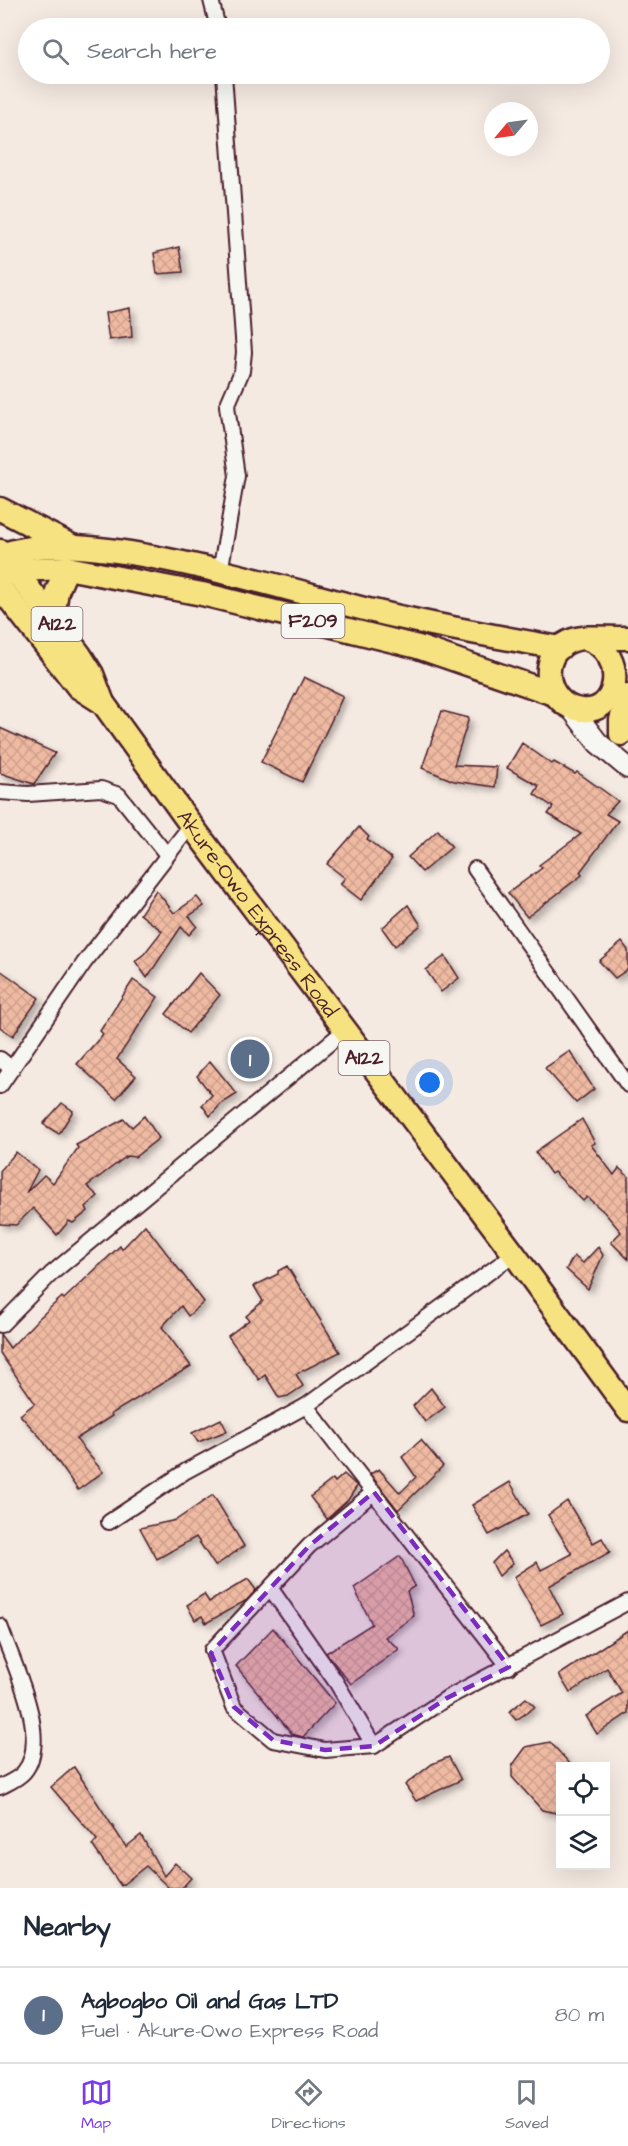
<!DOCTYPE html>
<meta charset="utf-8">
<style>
body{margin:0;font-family:"Architects Daughter",sans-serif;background:#f6f6f7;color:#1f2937}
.controls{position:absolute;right:18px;bottom:18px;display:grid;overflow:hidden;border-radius:0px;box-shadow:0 6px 24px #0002}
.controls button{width:54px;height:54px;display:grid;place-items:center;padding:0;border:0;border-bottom:2px solid #e0e1e3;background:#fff;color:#1f2937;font:30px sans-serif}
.compass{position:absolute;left:484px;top:102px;width:54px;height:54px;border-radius:50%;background:#fff;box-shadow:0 6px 24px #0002;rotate:241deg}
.you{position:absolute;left:430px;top:1083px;width:21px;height:21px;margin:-15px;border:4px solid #fff;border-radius:50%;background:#1a73e8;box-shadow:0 0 0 9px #1a73e833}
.badge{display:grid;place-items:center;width:39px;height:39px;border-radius:50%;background:#7c3aed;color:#fff;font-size:20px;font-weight:700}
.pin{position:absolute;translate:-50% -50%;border:3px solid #fff;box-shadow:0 2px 6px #0006}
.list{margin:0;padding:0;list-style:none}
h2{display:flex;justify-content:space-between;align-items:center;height:78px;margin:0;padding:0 24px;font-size:26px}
h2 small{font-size:20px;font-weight:400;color:#747a83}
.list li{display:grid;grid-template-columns:39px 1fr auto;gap:18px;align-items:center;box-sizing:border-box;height:96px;padding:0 24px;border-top:2px solid #e0e1e3}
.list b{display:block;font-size:22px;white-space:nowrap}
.list p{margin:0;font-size:20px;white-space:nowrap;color:#747a83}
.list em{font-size:20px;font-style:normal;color:#747a83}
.icon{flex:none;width:33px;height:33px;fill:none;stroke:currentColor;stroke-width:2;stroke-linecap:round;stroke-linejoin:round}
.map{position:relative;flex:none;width:628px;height:1888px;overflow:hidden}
.search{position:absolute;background:#fff;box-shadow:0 6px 24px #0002;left:18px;right:18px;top:18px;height:66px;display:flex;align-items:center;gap:15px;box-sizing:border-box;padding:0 21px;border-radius:33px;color:#747a83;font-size:22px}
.sheet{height:174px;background:#fff}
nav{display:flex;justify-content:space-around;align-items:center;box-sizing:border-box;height:84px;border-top:2px solid #e0e1e3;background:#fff;font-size:16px;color:#747a83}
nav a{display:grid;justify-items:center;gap:3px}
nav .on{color:#7c3aed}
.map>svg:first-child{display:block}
.building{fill:url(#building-cross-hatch);stroke:#4a1f2b;stroke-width:1.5;filter:url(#shadow)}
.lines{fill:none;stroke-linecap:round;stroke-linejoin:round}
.minor-casing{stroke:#4a1f2b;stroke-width:18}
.secondary-casing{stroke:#4a1f2b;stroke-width:24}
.primary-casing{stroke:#4a1f2b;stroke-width:27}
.trunk-casing{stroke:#4a1f2b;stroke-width:27}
.minor{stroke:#f6f6f2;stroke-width:14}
.secondary{stroke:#f6f6f2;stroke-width:20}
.primary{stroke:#f7e281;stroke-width:22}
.trunk{stroke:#f7e281;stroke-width:22}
.marked{fill:#7b2cbf;fill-opacity:0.2;stroke:#7b2cbf;stroke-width:4.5;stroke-dasharray:12 8;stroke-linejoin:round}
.labels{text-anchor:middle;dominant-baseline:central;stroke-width:4.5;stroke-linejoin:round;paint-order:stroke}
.shield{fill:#f6f6f2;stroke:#7e6067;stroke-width:1.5}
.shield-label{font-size:20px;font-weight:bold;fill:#4a1f2b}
.street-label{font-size:21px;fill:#4a1f2b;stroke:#f6f6f2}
</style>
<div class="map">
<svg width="628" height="1888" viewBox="0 0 628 1888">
<defs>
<pattern id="building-cross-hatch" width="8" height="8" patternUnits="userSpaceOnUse" patternTransform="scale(1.5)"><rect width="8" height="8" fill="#efbaa2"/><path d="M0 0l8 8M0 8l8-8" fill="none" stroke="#ce9f8c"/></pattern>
<filter id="shadow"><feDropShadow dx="4" dy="4" stdDeviation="3" flood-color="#0004"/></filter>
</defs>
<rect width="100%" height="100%" fill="#f5eae2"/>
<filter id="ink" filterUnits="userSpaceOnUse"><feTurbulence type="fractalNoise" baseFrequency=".0167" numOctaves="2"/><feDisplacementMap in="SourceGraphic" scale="12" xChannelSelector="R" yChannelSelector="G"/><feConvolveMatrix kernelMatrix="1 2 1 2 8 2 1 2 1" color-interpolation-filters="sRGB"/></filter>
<g filter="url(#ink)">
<g class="building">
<polygon points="179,247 183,272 157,274 154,253"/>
<polygon points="130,308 132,337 109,340 105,313"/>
<polygon points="304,677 343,696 302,782 261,762"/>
<polygon points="442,711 469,718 454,765 497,767 495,787 454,781 422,768"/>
<polygon points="0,728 55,753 34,784 0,773"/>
<polygon points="522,743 552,764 554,762 575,774 577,772 618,801 606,814 618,821 580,872 582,875 527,917 508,893 542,868 539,865 581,834 548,814 553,807 534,794 539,786 507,768"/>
<polygon points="359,827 369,837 367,839 392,859 361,900 340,884 345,878 327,864"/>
<polygon points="438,830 452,847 422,872 408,857"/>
<polygon points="156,890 174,913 197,897 204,906 189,916 197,926 189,935 181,927 147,978 135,961 144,954 162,931 140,914"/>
<polygon points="408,905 421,925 395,946 382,928"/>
<polygon points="622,942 628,950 628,969 615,978 599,961"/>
<polygon points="445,956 459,978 441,992 426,970"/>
<polygon points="0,970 39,998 13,1036 0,1027"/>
<polygon points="199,973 220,995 188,1033 166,1014"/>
<polygon points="133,980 158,997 117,1059 136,1076 116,1099 77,1064 103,1034 100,1031"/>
<polygon points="570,1051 594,1089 576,1103 545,1068"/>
<polygon points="210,1061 237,1094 221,1104 210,1116 202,1105 212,1095 197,1076"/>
<polygon points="62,1103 73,1111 59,1134 43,1124"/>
<polygon points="144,1116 159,1138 135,1157 127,1156 87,1186 98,1196 86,1207 88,1211 73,1223 69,1221 57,1235 33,1208 16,1225 0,1224 0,1171 16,1152 38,1170 26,1193 44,1175 53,1183 78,1148 76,1145 124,1119 132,1127"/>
<polygon points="582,1119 595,1143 591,1145 614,1175 619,1168 628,1176 628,1259 611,1242 621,1232 604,1212 587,1197 583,1201 554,1172 551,1174 535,1152"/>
<polygon points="145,1225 204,1302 188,1316 181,1306 162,1327 191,1366 111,1414 112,1416 76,1439 103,1472 78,1490 41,1438 20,1415 35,1403 0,1353 0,1334 10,1348 38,1319 62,1297 64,1299 120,1246 122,1249"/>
<polygon points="598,1247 603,1255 588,1289 566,1269 574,1256 583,1263"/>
<polygon points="287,1266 340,1352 296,1374 303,1386 288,1396 279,1398 265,1375 259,1380 228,1336 249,1320 246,1316 263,1301 254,1286 278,1274 278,1271"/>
<polygon points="431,1388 445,1407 425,1422 413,1406"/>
<polygon points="221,1419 227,1431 198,1442 192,1433"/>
<polygon points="421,1440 443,1466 398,1510 370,1474 379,1469 400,1493 416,1477 402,1457"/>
<polygon points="344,1474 357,1486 348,1500 327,1519 310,1497 333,1479 335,1482"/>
<polygon points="510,1482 528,1514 489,1535 472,1505"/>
<polygon points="213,1495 244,1546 215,1566 196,1537 157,1559 140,1528 176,1520"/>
<polygon points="567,1501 593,1543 602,1538 610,1552 549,1586 563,1614 541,1625 514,1577 537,1562 541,1570 572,1554 548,1515"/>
<polygon points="504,1551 513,1563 499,1576 492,1563"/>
<polygon points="400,1556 415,1586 407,1591 414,1616 385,1637 399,1649 351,1684 326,1653 372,1624 354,1588"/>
<polygon points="248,1579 256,1590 247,1600 206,1623 202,1616 195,1620 187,1605 204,1594 209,1602"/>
<polygon points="273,1628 335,1703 303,1737 292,1734 236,1666"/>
<polygon points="628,1630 628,1713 597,1734 586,1716 622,1693 607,1668 570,1693 559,1675"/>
<polygon points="526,1698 535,1707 516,1720 509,1712"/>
<polygon points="550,1742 573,1767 561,1767 561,1814 542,1810 512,1777 512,1766 526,1747"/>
<polygon points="449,1757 461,1780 416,1801 405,1785 432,1764"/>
<polygon points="74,1767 126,1847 141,1835 164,1876 175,1863 191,1878 182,1888 169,1888 146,1866 121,1886 92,1845 97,1840 51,1787"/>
</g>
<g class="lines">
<defs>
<g id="minor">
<polyline points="211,0 218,28"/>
<polyline points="220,572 237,476 227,406 242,371 244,352 224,74"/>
<polyline points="0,792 28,794 101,789 119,795 167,855"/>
<polyline points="475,869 628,1085"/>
<polyline points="0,1059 12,1069"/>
<polyline points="0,1086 84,963 191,825"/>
<polyline points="1,1325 51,1274 344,1031"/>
<polyline points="306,1406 509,1667"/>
<polyline points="374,1492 309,1546 212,1650 234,1707 273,1740 325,1750 374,1746 447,1698 628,1602"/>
<polyline points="109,1522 186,1471 306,1406 514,1254"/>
<polyline points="271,1589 336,1682 374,1746"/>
<path d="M0 1626C12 1661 52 1739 24 1772 18 1779 8 1783 0 1787"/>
</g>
<polyline id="secondary" points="570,707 598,743 628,768"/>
<g id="primary">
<path d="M0 556C74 521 289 591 373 611 435 626 497 637 560 648"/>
<polyline points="0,578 14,570 67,568 202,594 418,647 554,694"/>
<path d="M588 639C628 653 621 720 576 709 545 701 538 656 568 642 585 634 610 639 628 638"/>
<polyline points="621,734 621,720 628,696"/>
</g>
<g id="trunk">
<polyline points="0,509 72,546"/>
<path id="s1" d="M0 551 80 655 92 674 103 703 191 825 514 1254 628 1410"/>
<polyline points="0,587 78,687 103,703"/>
<polyline points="53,618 57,591 67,568"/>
</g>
</defs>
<use href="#minor" class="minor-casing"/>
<use href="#secondary" class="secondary-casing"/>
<use href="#primary" class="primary-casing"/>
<use href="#trunk" class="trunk-casing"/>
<use href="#minor" class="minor"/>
<use href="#secondary" class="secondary"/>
<use href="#primary" class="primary"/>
<use href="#trunk" class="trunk"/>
</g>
</g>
<path class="marked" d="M374 1492 509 1667 447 1698 374 1746 325 1750 273 1740 234 1707 211 1653 309 1546Z"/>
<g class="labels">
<g class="shield">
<rect x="281.5" y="604" width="63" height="34" rx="4.5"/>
<rect x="31.5" y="607" width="51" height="34" rx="4.5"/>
<rect x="338.5" y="1041" width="51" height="34" rx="4.5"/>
</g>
<g class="shield-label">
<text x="313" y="621">F209</text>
<text x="57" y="624">A122</text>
<text x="364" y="1058">A122</text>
</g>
<g class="street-label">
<text stroke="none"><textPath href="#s1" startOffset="446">Akure-Owo Express Road</textPath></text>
</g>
</g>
</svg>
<div class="controls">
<button><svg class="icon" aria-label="locate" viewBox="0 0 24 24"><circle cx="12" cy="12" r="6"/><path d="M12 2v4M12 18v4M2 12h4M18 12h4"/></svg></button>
<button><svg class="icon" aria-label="layers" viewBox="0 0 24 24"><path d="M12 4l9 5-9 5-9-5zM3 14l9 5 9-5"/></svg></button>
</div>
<svg class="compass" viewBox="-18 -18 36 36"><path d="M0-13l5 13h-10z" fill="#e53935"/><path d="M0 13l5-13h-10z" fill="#747a83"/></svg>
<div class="you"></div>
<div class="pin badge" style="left:250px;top:1059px;background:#5c6f8a">1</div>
<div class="search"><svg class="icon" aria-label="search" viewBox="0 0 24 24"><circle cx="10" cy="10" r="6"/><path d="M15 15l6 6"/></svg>Search here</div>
</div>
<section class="sheet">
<h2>Nearby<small></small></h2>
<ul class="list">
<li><span class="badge" style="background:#5c6f8a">1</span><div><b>Agbogbo Oil and Gas LTD</b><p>Fuel · Akure-Owo Express Road</p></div><em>80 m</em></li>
</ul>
</section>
<nav>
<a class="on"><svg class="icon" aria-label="map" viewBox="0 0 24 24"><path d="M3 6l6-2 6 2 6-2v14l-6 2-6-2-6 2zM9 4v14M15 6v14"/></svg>Map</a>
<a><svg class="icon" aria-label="directions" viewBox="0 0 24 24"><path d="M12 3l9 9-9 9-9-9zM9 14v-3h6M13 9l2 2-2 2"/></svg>Directions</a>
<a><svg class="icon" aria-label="saved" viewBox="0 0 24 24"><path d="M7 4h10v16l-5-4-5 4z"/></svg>Saved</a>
</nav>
